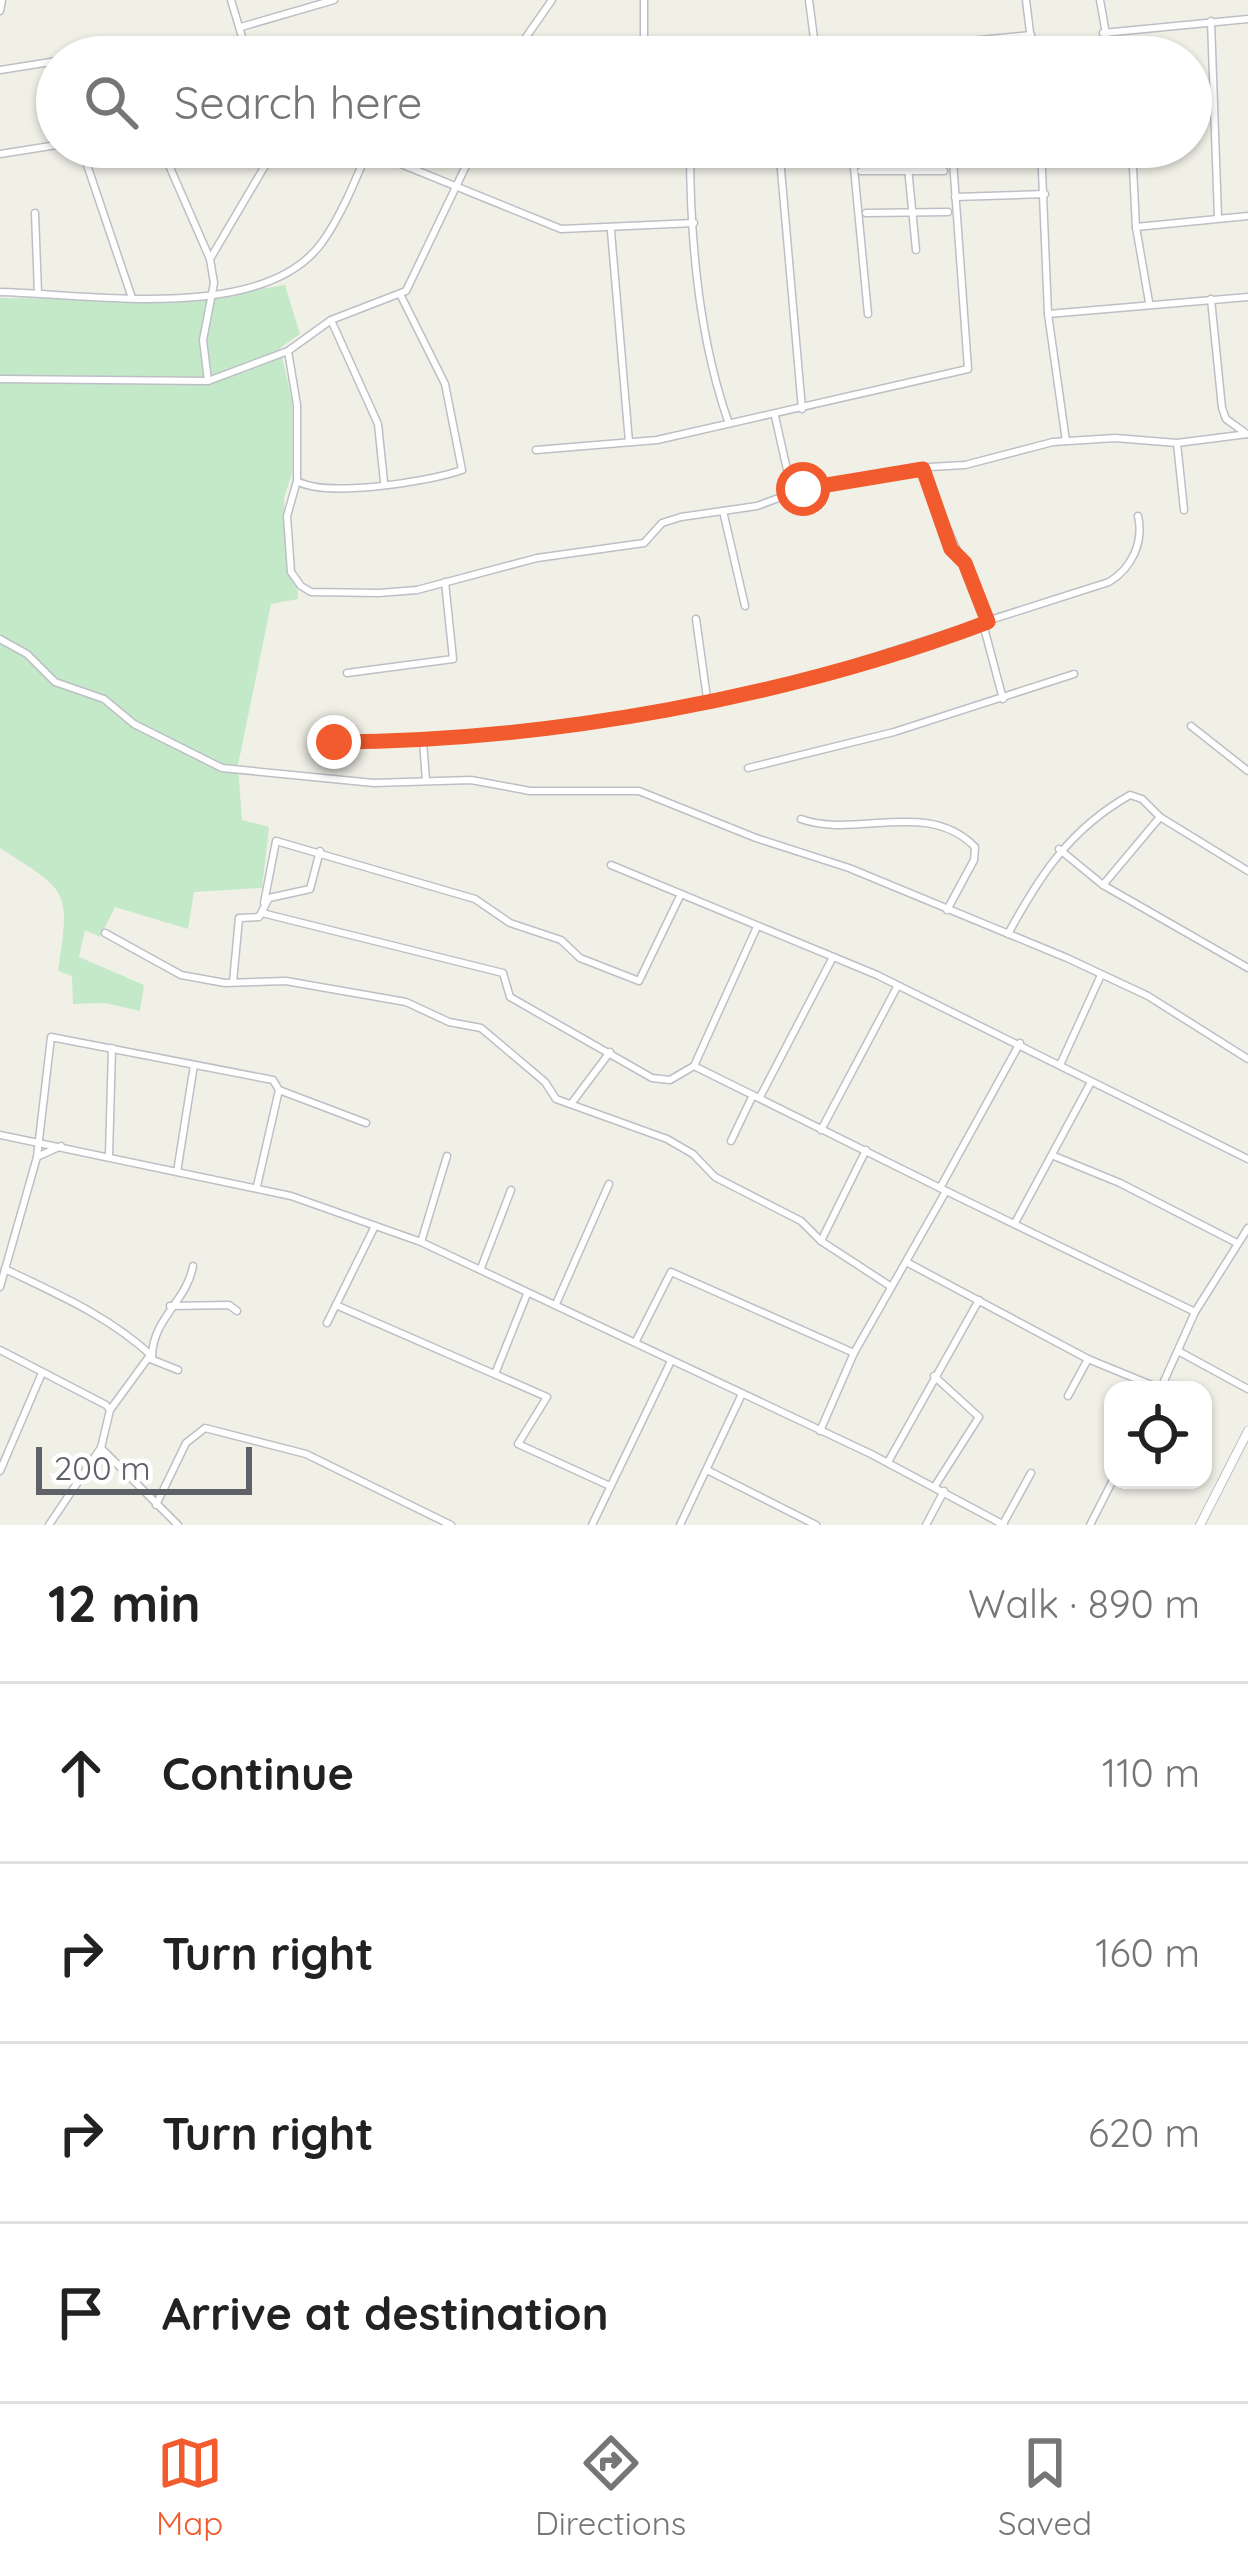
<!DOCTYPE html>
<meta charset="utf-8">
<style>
body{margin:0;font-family:Quicksand,sans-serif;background:#f2f2f2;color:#222}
.controls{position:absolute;right:36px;bottom:36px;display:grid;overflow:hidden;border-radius:24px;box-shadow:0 3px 9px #0004}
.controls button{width:108px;height:108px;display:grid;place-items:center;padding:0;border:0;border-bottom:3px solid #e0e0e0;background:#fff;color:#222;font:60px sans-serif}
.scale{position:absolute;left:36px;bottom:30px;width:216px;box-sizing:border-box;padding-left:12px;border:6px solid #5e6168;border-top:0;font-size:33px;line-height:42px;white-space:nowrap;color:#5e6168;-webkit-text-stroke:9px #fff;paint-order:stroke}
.stop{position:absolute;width:36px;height:36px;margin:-27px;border:9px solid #f15b2d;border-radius:50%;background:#fff}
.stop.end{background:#f15b2d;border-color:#fff;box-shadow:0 3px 12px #0008}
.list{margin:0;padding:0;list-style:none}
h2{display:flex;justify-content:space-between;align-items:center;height:156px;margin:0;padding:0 48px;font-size:51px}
h2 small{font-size:39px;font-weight:400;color:#767676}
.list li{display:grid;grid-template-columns:78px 1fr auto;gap:36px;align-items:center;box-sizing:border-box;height:180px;padding:0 48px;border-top:3px solid #e0e0e0}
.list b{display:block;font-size:45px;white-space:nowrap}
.list em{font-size:39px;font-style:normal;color:#767676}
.icon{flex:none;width:66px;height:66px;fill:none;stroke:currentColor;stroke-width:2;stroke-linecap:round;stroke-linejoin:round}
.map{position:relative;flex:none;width:1248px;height:1525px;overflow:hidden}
.search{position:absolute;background:#fff;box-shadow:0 3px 9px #0004;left:36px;right:36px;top:36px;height:132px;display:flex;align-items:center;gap:30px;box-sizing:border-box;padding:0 42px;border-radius:66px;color:#767676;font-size:45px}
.sheet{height:876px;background:#fff}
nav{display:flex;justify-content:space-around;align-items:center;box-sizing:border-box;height:168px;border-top:3px solid #e0e0e0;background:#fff;font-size:33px;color:#767676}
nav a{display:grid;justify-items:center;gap:6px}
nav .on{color:#f15b2d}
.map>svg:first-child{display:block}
.green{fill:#c3e9c9}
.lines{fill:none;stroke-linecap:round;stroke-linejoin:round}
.minor-casing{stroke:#bebfc6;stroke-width:9}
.tertiary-casing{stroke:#bebfc6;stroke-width:10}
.minor{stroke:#fff;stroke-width:6}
.tertiary{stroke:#fff;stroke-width:8}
.route{stroke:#f15b2d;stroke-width:15}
</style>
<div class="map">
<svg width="1248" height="1525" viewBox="0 0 1248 1525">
<rect width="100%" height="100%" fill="#f1f0e7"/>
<path class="green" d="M285 285 300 334 280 348 292 401V473L284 498 287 573 297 586 298 599 271 604 238 765 242 820 269 827 262 888 194 892 188 929 115 907 100 937 85 930 79 957 144 985 140 1011 105 1003 73 1004 72 976 58 971C70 889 70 893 0 848V298L197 300Z"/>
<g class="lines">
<defs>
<g id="minor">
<polyline points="231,0 248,57"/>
<polyline points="644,0 644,53 650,57"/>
<polyline points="809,0 816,54"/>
<polyline points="1026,0 1033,57"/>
<polyline points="1100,0 1110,57"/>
<polyline points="0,11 2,0"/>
<polyline points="1211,21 1218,217"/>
<polyline points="241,27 334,0"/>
<polyline points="1103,33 1248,19"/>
<polyline points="946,43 947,57"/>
<polyline points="512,57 552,0"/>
<polyline points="722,57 840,54 1031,35"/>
<polyline points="0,70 57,61"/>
<polyline points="81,147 131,295"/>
<polyline points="161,147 210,259"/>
<polyline points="359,147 561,229 694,223"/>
<polyline points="779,147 802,409"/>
<polyline points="852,147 868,314"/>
<polyline points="906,147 916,250"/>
<polyline points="1041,147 1048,314 1066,441"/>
<polyline points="1132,147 1136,228"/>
<path d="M690 148C690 239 698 335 728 421"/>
<polyline points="592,153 702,147"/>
<polyline points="0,154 57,145"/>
<polyline points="861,171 944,171"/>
<polyline points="955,197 1045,194"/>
<polyline points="35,213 38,293"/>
<polyline points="866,213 948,212"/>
<polyline points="611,231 629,442"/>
<path d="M0 292C90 294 266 324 323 241 341 216 356 179 368 150"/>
<polyline points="1211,299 1222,408 1226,419 1247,434"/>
<polyline points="1149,302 1136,227 1248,216"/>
<polyline points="1048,314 1248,297"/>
<polyline points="331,320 378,424 384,482"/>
<path d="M288 351 297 405V481C326 498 428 482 462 470L445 384 401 296"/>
<polyline points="0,379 208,381 288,351 331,320 406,291 475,147"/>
<polyline points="208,381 203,340 214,283 210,259 276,147"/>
<polyline points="775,416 792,492"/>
<polyline points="1177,443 1184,510"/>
<polyline points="536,450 657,440 968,369 952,147"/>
<path d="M923 469C942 524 968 569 988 622"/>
<polyline points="297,481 287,516 291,572 301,586 311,592 379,593 417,590 537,558 644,543 662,523 681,517 757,506 803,489 912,468 965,465 1053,442 1115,438 1177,443 1248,434"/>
<polyline points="723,511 745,606"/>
<polyline points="696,619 707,698"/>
<polyline points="983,624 1003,699"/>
<polyline points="0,639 27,654 55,682 104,699 134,724 222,768 374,783 471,780 530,791 639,791 756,838 849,868 1067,958 1148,996 1248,1059"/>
<polyline points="347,673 453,659 445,582"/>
<polyline points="1191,726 1248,771"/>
<path d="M334 742 423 741 564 726 768 691 1109 582C1132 568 1144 542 1138 516"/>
<polyline points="423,742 426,780"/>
<polyline points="748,768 894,732 1074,674"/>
<path d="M801 819C856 839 927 798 975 847L974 860 947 910"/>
<polyline points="1059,849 1103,885 1160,817 1248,871"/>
<polyline points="611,865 877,975 1248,1159"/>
<polyline points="1103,885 1248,968"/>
<polyline points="264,903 276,841 475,899 510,923 561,940 580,958 639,981 681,894"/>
<polyline points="262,913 503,973 510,997 652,1078 670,1080 694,1066 756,929"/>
<polyline points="105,933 181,975 225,983 286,981 406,1002 449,1022 481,1028 545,1082 556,1099 667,1139 693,1154 715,1177 801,1221 821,1241 890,1286"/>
<path d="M1008 934C1040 875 1070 829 1130 795L1142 799 1160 817"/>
<polyline points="233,982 239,918 259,917 269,898 310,889 320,851"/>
<polyline points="1020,1043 940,1188 1195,1312"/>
<polyline points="1060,1065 1101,975"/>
<polyline points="696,1067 940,1188"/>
<polyline points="760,1097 833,957"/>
<polyline points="571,1104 610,1052"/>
<polyline points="821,1130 897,987"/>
<polyline points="0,1135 291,1196 421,1242 871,1454 1004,1525"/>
<polyline points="731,1141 753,1095"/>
<polyline points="109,1155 112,1048"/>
<polyline points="1054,1156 1120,1183 1235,1242"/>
<polyline points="37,1157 61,1146"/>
<polyline points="177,1172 194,1065"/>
<polyline points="257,1186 279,1090"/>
<polyline points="1016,1221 1091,1082"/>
<polyline points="821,1241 866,1150"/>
<polyline points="421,1242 447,1156"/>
<polyline points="910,1264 1088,1359 1161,1389"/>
<polyline points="481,1268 511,1190"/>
<path d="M5 1269C57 1294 109 1316 152 1356"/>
<polyline points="0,1287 37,1157 51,1037 273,1080 279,1090 366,1123"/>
<polyline points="556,1304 609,1184"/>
<polyline points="336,1305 547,1397 518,1444 610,1486"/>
<polyline points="170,1306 229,1305 237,1311"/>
<polyline points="327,1323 375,1226"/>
<polyline points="636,1341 671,1272 854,1353"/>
<polyline points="0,1350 106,1405 110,1410 101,1448 178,1525"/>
<polyline points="1180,1352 1248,1389"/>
<path d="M152 1356C153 1318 187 1301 193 1266"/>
<polyline points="495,1374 527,1294"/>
<polyline points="934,1376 979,1417 935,1486"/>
<polyline points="1160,1390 1195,1312 1248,1228"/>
<polyline points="1068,1396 1088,1359"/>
<polyline points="110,1410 148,1358 178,1370"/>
<polyline points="820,1431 854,1353 946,1191"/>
<polyline points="888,1462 979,1300"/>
<polyline points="707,1470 816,1525"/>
<polyline points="0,1471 42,1373"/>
<polyline points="156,1505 186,1443 205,1428 306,1454 451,1525"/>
<polyline points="1003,1524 1031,1473"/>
<polyline points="49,1525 100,1449"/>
<polyline points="592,1525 671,1361"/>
<polyline points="680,1525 741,1396"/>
<polyline points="926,1525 944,1491"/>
<polyline points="1090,1525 1113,1480"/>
</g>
<polyline id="tertiary" points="1200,1525 1248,1431"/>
</defs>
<use href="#minor" class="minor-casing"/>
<use href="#tertiary" class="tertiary-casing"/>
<use href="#minor" class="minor"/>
<use href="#tertiary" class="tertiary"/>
</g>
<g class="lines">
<path class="route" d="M334 742C549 741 787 698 988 622L965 563 951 549 923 469 803 489"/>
</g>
</svg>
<div class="controls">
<button><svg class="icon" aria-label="locate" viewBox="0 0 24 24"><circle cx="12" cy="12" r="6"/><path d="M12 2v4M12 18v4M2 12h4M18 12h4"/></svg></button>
</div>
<div class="scale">200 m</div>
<div class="stop" style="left:803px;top:489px"></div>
<div class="stop end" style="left:334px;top:742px"></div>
<div class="search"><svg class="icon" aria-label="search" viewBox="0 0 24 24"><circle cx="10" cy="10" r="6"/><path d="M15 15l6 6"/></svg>Search here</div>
</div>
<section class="sheet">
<h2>12 min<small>Walk · 890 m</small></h2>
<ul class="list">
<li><svg class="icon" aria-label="ahead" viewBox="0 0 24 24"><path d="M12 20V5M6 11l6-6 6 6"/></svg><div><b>Continue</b></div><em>110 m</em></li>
<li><svg class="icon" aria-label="right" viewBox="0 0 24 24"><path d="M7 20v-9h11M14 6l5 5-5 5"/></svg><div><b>Turn right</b></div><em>160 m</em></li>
<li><svg class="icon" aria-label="right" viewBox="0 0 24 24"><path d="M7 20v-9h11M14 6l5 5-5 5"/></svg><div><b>Turn right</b></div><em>620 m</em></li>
<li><svg class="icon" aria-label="arrive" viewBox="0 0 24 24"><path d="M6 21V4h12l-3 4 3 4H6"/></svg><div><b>Arrive at destination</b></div></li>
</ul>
</section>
<nav>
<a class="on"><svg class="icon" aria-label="map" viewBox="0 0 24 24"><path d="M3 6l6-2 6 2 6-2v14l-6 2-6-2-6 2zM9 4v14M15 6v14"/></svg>Map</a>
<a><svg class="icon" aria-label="directions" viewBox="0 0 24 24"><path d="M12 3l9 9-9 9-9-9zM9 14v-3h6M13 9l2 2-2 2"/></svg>Directions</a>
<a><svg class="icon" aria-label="saved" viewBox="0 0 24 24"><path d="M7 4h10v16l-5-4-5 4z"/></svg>Saved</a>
</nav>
